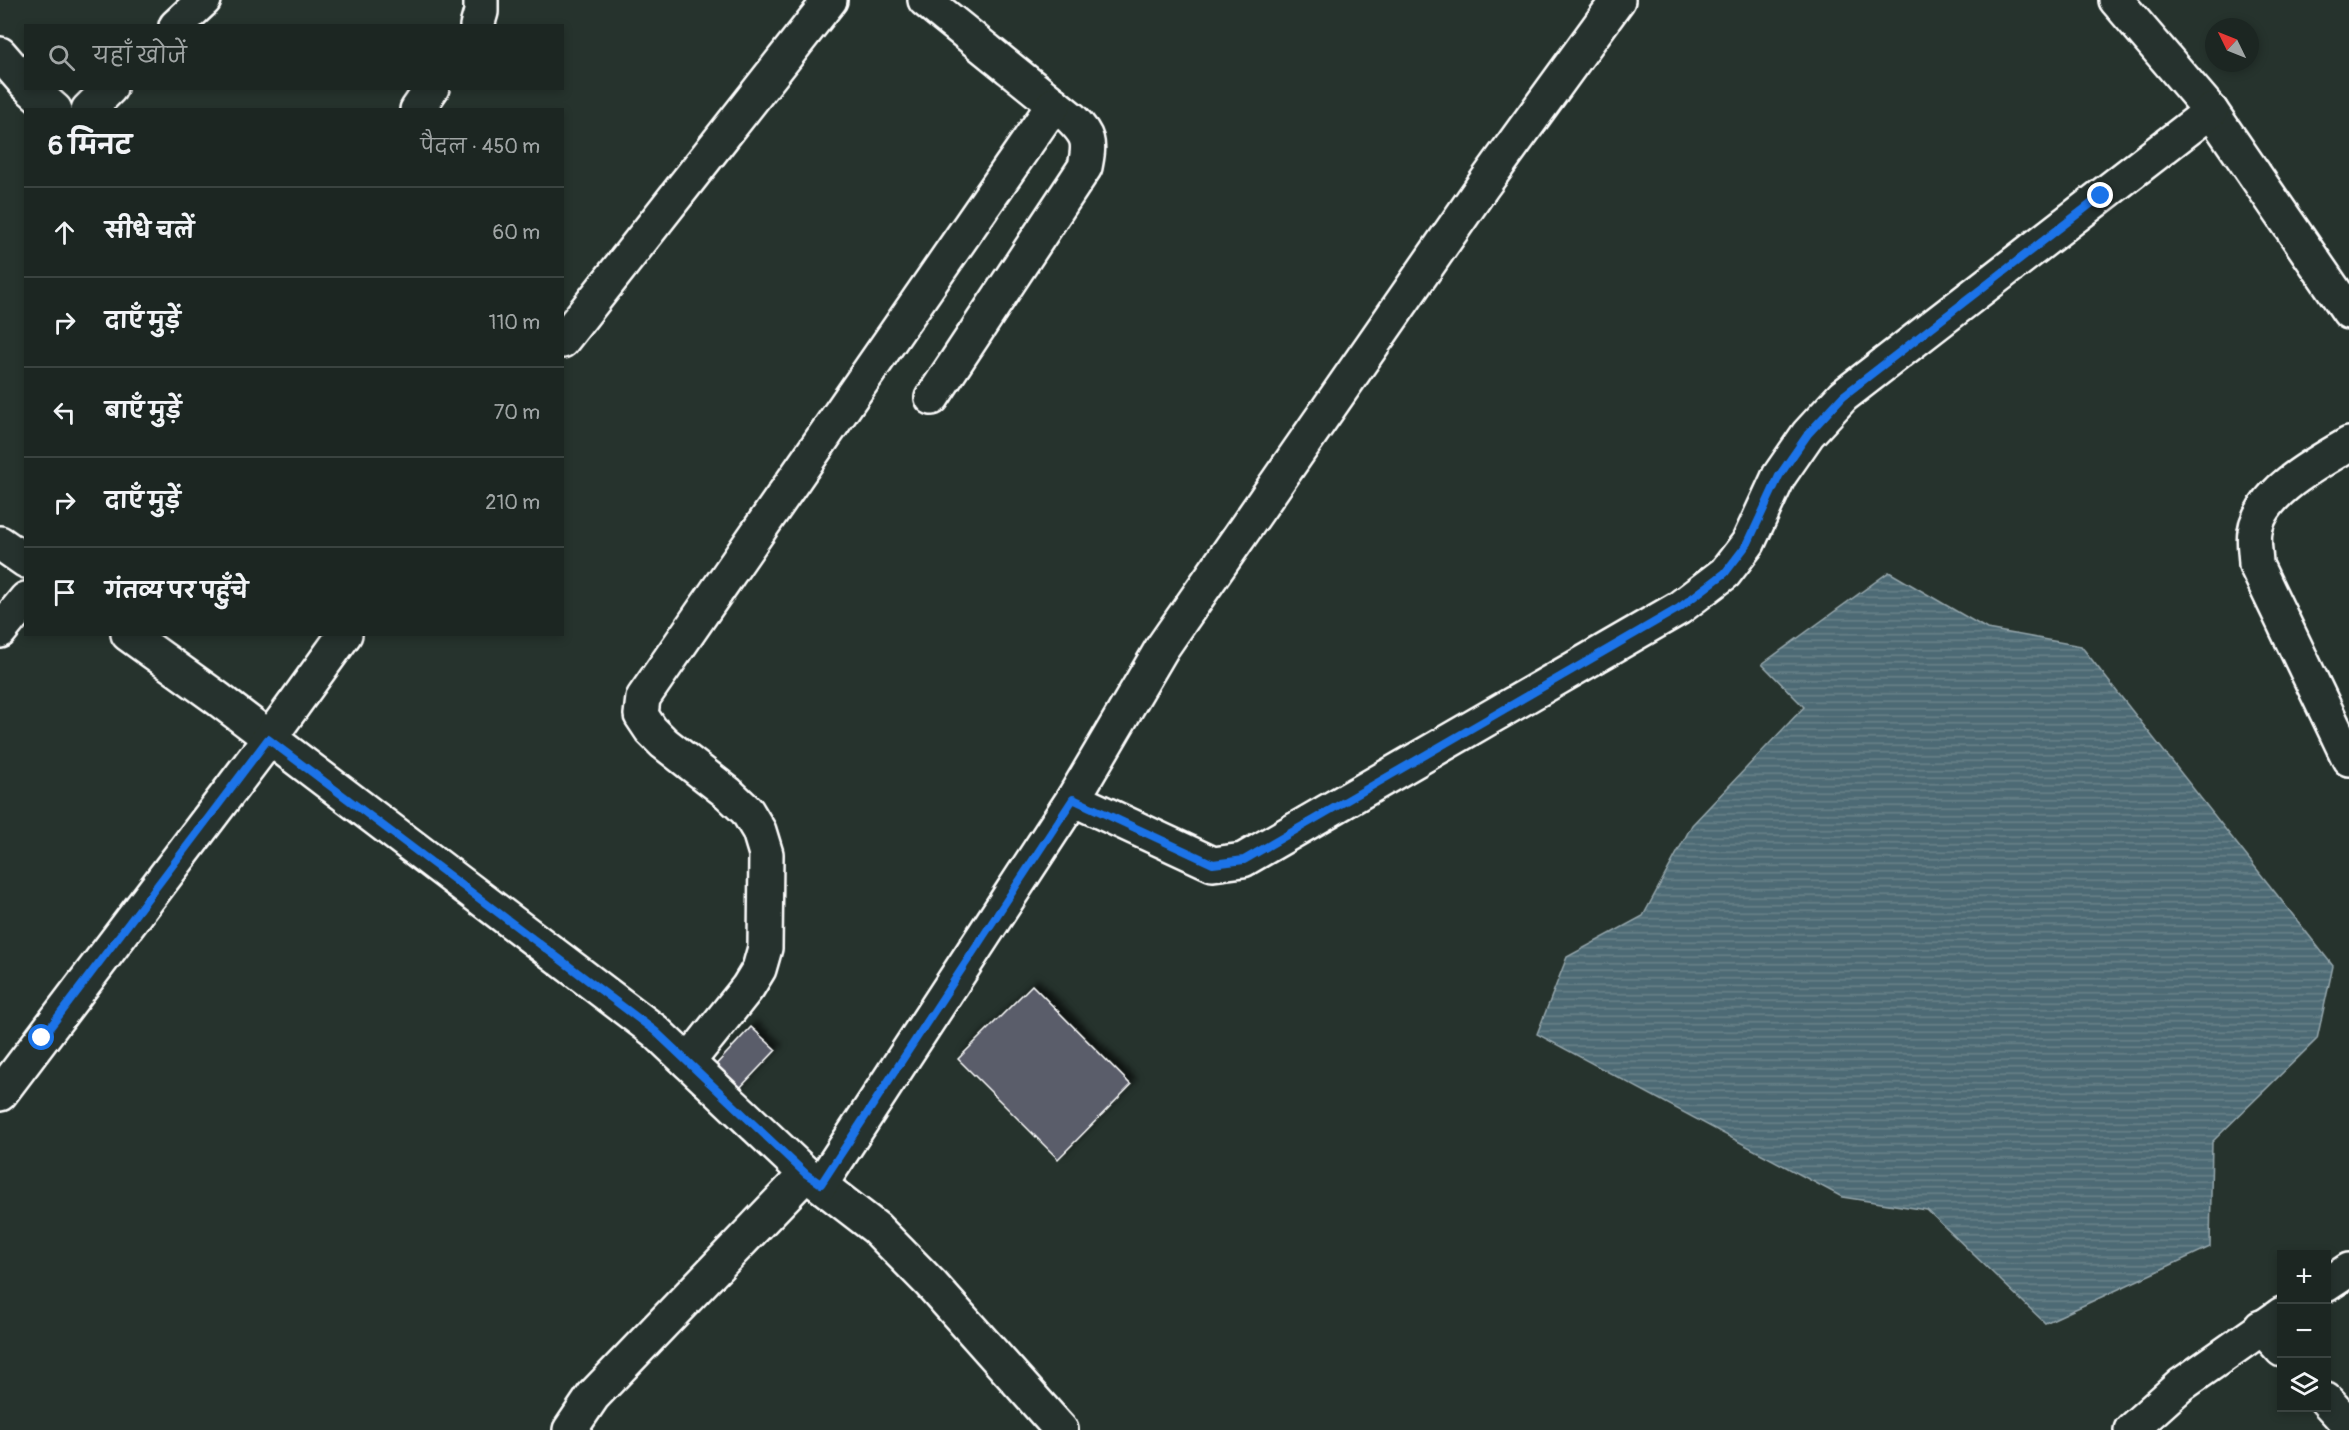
<!DOCTYPE html>
<html lang="hi">
<meta charset="utf-8">
<style>
body{margin:0;font-family:Pangolin,"Playpen Sans Deva",sans-serif;background:#29322f;color:#f1f3f6}
.controls{position:absolute;right:18px;bottom:18px;display:grid;overflow:hidden;border-radius:0px;box-shadow:0 3px 9px #0003}
.controls button{width:54px;height:54px;display:grid;place-items:center;padding:0;border:0;border-bottom:2px solid #3a4340;background:#1c2622;color:#f1f3f6;font:30px sans-serif}
.compass{position:absolute;left:2205px;top:18px;width:54px;height:54px;border-radius:50%;background:#1c2622;box-shadow:0 3px 9px #0003;rotate:313deg}
.stop{position:absolute;width:18px;height:18px;margin:-14px;border:4px solid #1a73e8;border-radius:50%;background:#fff}
.stop.end{background:#1a73e8;border-color:#fff;box-shadow:0 2px 6px #0008}
.list{margin:0;padding:0;list-style:none}
h2{display:flex;justify-content:space-between;align-items:center;height:78px;margin:0;padding:0 24px;font-size:26px}
h2 small{font-size:20px;font-weight:400;color:#a0a5a5}
.list li{display:grid;grid-template-columns:39px 1fr auto;gap:18px;align-items:center;box-sizing:border-box;height:90px;padding:0 24px;border-top:2px solid #3a4340}
.list b{display:block;font-size:22px;white-space:nowrap}
.list em{font-size:20px;font-style:normal;color:#a0a5a5}
.icon{flex:none;width:33px;height:33px;fill:none;stroke:currentColor;stroke-width:2;stroke-linecap:round;stroke-linejoin:round}
.map{position:relative;flex:none;width:2349px;height:1430px;overflow:hidden}
.search{position:absolute;background:#1c2622;box-shadow:0 3px 9px #0003;left:24px;top:24px;width:540px;height:66px;display:flex;align-items:center;gap:15px;box-sizing:border-box;padding:0 21px;border-radius:0px;color:#a0a5a5;font-size:22px}
.panel{position:absolute;background:#1c2622;box-shadow:0 3px 9px #0003;left:24px;top:108px;width:540px;height:528px;border-radius:0px}
.map>svg:first-child{display:block}
.water{fill:url(#water-rules);stroke:#95a6ac;stroke-width:1.5}
.building{fill:#5a5d6a;stroke:#fff;stroke-width:1.5;filter:url(#shadow)}
.lines{fill:none;stroke-linecap:round;stroke-linejoin:round}
.minor-casing{stroke:#fff;stroke-width:38}
.minor{stroke:#26332d;stroke-width:33}
.route{stroke:#1a73e8;stroke-width:8}
</style>
<div class="map">
<svg width="2349" height="1430" viewBox="0 0 2349 1430">
<defs>
<pattern id="water-rules" width="6" height="5" patternUnits="userSpaceOnUse" patternTransform="scale(1.5)"><rect width="6" height="5" fill="#4e6b74"/><path d="M0 2.5h6" fill="none" stroke="#698189"/></pattern>
<filter id="shadow"><feDropShadow dx="5.5" dy="-5.5" stdDeviation="3" flood-color="#0009"/></filter>
</defs>
<rect width="100%" height="100%" fill="#26332d"/>
<filter id="ink" filterUnits="userSpaceOnUse"><feTurbulence type="fractalNoise" baseFrequency=".0167" numOctaves="2"/><feDisplacementMap in="SourceGraphic" scale="12" xChannelSelector="R" yChannelSelector="G"/><feConvolveMatrix kernelMatrix="1 2 1 2 8 2 1 2 1" color-interpolation-filters="sRGB"/></filter>
<g filter="url(#ink)">
<polygon class="water" points="1889,572 1987,629 2081,646 2333,966 2317,1039 2212,1142 2210,1247 2045,1323 1927,1210 1842,1197 1537,1034 1567,957 1643,916 1692,825 1804,707 1762,664"/>
<g class="building">
<polygon points="1032,985 1131,1085 1058,1159 958,1059"/>
<polygon points="751,1027 776,1050 735,1093 711,1070"/>
</g>
<g class="lines">
<defs>
<g id="minor">
<path d="M925 0 1071 118C1089 136 1090 142 1085 167L932 398"/>
<polyline points="2116,0 2211,111 2349,312"/>
<polyline points="176,26 204,0"/>
<polyline points="477,26 481,12 481,0"/>
<polyline points="0,54 26,84"/>
<polyline points="30,88 55,110"/>
<polyline points="88,110 110,88"/>
<polyline points="417,110 432,88"/>
<polyline points="562,341 830,0"/>
<path d="M2349 444C2318 463 2260 492 2255 532 2253 542 2256 555 2256 565L2349 759"/>
<polyline points="0,543 26,561"/>
<polyline points="0,631 26,599"/>
<polyline points="128,634 217,698 655,1031 806,1174 876,1228 931,1284 1061,1430"/>
<polyline points="1073,799 1213,864 1243,860 1679,608 1725,573 1748,543 1779,476 1808,434 1843,396 2211,111"/>
<polyline points="688,1062 748,987 759,969 765,948 766,854 759,831 747,811 728,793 664,743 651,730 641,715 643,698 1054,104"/>
<polyline points="0,1094 269,739 345,634"/>
<polyline points="821,1184 1073,799 1162,648 1482,187 1618,0"/>
<polyline points="2326,1285 2349,1270"/>
<polyline points="2261,1327 2282,1350"/>
<polyline points="2326,1400 2349,1425"/>
<polyline points="570,1430 593,1396 806,1174"/>
<polyline points="2131,1430 2181,1385 2282,1314"/>
</g>
</defs>
<use href="#minor" class="minor-casing"/>
<use href="#minor" class="minor"/>
</g>
</g>
<g class="lines" filter="url(#ink)">
<polyline class="route" points="42,1038 268,739 655,1031 806,1174 821,1184 1073,799 1213,864 1244,860 1679,608 1725,573 1748,543 1779,476 1808,434 1843,396 2101,196"/>
</g>
</svg>
<div class="controls">
<button>+</button>
<button>−</button>
<button><svg class="icon" aria-label="layers" viewBox="0 0 24 24"><path d="M12 4l9 5-9 5-9-5zM3 14l9 5 9-5"/></svg></button>
</div>
<svg class="compass" viewBox="-18 -18 36 36"><path d="M0-13l5 13h-10z" fill="#e53935"/><path d="M0 13l5-13h-10z" fill="#a0a5a5"/></svg>
<div class="stop" style="left:42px;top:1038px"></div>
<div class="stop end" style="left:2101px;top:196px"></div>
<div class="search"><svg class="icon" aria-label="search" viewBox="0 0 24 24"><circle cx="10" cy="10" r="6"/><path d="M15 15l6 6"/></svg>यहाँ खोजें</div>
<section class="panel">
<h2>6 मिनट<small>पैदल · 450 m</small></h2>
<ul class="list">
<li><svg class="icon" aria-label="ahead" viewBox="0 0 24 24"><path d="M12 20V5M6 11l6-6 6 6"/></svg><div><b>सीधे चलें</b></div><em>60 m</em></li>
<li><svg class="icon" aria-label="right" viewBox="0 0 24 24"><path d="M7 20v-9h11M14 6l5 5-5 5"/></svg><div><b>दाएँ मुड़ें</b></div><em>110 m</em></li>
<li><svg class="icon" aria-label="left" viewBox="0 0 24 24"><path d="M17 20v-9H6M10 6l-5 5 5 5"/></svg><div><b>बाएँ मुड़ें</b></div><em>70 m</em></li>
<li><svg class="icon" aria-label="right" viewBox="0 0 24 24"><path d="M7 20v-9h11M14 6l5 5-5 5"/></svg><div><b>दाएँ मुड़ें</b></div><em>210 m</em></li>
<li><svg class="icon" aria-label="arrive" viewBox="0 0 24 24"><path d="M6 21V4h12l-3 4 3 4H6"/></svg><div><b>गंतव्य पर पहुँचे</b></div></li>
</ul>
</section>
</div>
